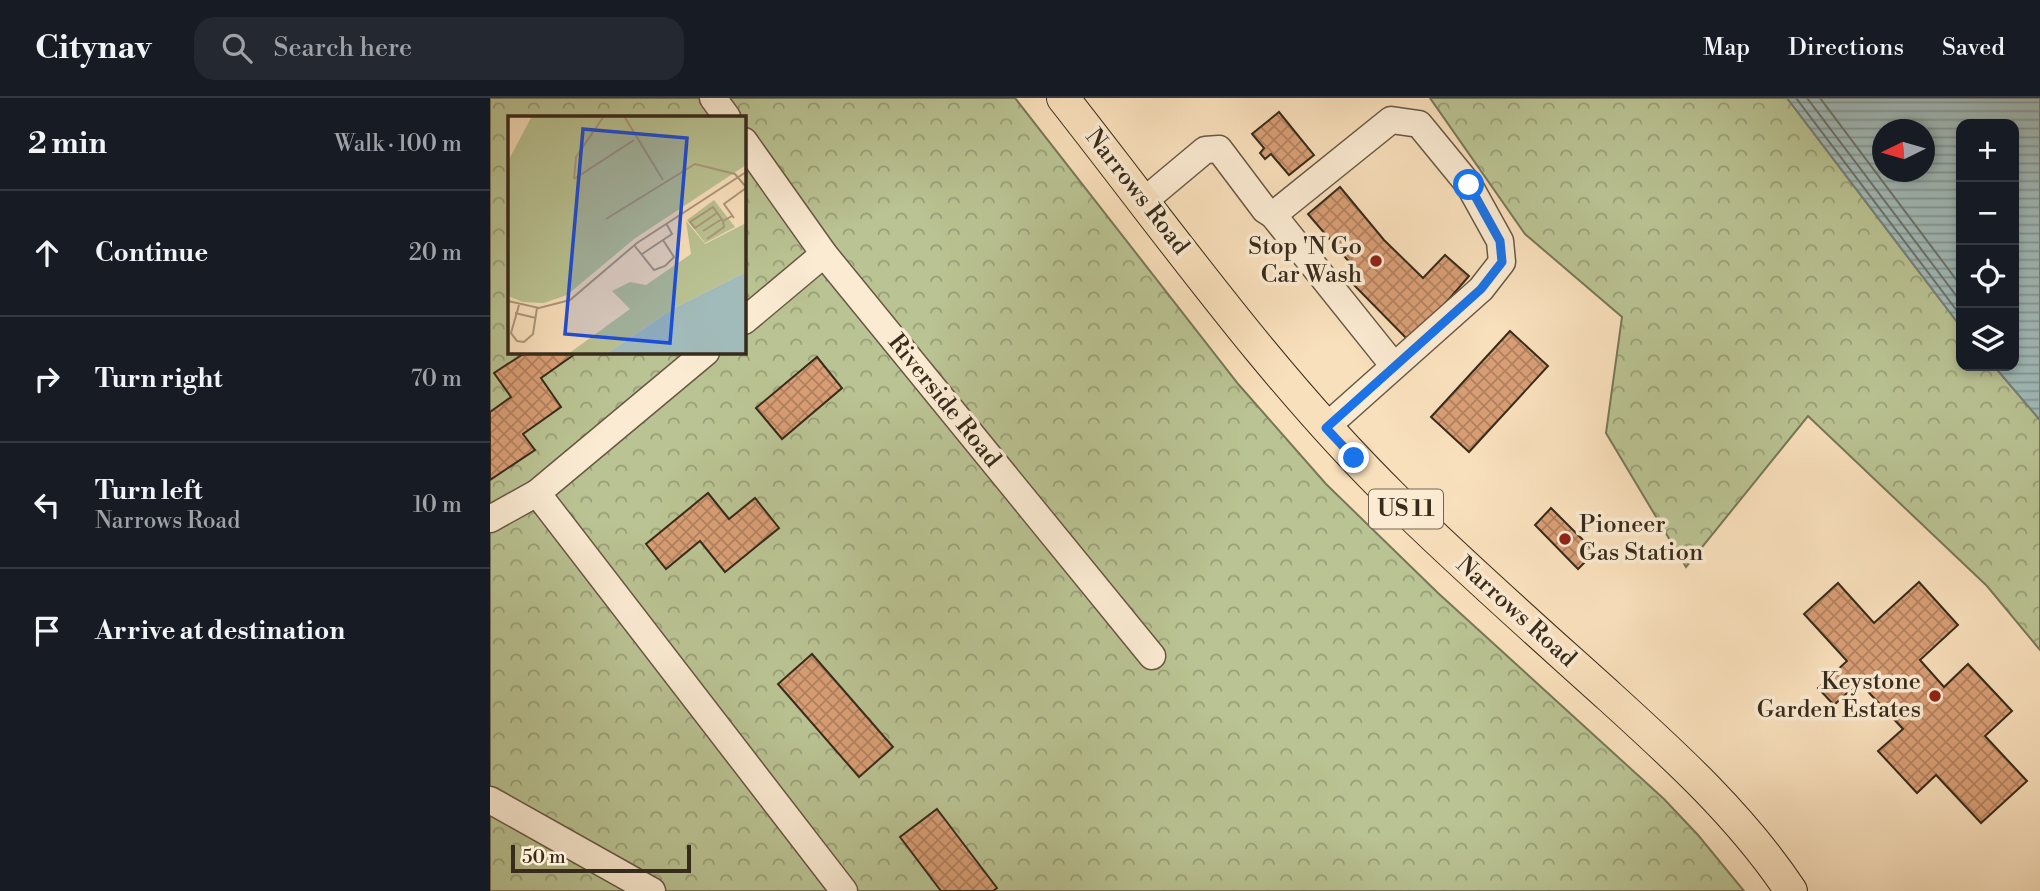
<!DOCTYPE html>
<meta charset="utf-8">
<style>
body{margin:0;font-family:"Libre Bodoni",serif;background:#242831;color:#f1f3f6}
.controls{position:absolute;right:21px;top:21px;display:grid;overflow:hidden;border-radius:14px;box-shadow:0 4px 10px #0003}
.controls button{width:63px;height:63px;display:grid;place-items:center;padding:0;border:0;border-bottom:2px solid #363941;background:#171b24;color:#f1f3f6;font:35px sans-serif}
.compass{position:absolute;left:1382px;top:21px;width:63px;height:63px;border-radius:50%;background:#171b24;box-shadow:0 4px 10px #0003;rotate:265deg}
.scale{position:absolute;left:21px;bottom:18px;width:180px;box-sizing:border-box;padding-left:7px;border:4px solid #372b1b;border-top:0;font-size:19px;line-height:24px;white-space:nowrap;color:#372b1b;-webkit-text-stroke:5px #fbebd3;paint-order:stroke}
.stop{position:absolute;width:21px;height:21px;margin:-16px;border:5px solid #1a73e8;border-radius:50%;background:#fff}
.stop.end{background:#1a73e8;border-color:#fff;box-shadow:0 2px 7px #0008}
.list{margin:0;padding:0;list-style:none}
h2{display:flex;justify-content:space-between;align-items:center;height:91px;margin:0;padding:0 28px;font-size:30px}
h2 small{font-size:23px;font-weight:400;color:#9ea1a6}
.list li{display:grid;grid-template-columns:46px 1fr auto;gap:21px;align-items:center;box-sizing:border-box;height:126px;padding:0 28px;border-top:2px solid #363941}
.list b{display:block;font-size:26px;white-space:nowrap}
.list p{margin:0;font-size:23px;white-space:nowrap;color:#9ea1a6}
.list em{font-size:23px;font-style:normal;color:#9ea1a6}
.icon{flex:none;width:38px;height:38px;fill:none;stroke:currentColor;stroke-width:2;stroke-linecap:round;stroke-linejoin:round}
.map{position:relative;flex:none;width:1550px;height:793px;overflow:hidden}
header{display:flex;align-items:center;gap:42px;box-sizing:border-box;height:98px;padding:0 35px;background:#171b24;border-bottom:2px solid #363941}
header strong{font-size:33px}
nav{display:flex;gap:38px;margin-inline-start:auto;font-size:24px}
.search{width:490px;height:63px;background:#242831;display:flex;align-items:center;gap:18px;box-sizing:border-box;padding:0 24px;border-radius:21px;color:#9ea1a6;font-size:26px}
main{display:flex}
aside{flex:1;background:#171b24}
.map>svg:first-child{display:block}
.forest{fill:url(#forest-crowns);stroke:#787757;stroke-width:2;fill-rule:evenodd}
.water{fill:url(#water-rules);stroke:#77817a;stroke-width:2;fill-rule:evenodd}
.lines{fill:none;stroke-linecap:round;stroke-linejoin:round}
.shore{stroke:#6c736a;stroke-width:2}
.building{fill:url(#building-cross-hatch);stroke:#372b1b;stroke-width:2}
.minor-casing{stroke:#685843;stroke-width:29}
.major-casing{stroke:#372b1b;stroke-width:34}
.minor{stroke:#fbebd3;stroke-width:26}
.major{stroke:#f9e0bc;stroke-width:32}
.route{stroke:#1a73e8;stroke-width:9}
.poi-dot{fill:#8f2418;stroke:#fbebd3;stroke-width:2.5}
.labels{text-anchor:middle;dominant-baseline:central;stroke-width:7;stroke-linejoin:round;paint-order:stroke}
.shield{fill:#fbebd3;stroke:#726552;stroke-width:2}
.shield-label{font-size:23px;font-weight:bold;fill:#372b1b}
.street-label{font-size:24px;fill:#372b1b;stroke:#fbebd3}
.poi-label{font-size:24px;fill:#372b1b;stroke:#fbebd3;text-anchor:end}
.inset-road{fill:none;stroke:#ab987c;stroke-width:2}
.view{fill:#1d4ed8;fill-opacity:0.15;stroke:#1d4ed8;stroke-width:3.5}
.inset-edge{fill:none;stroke:#372b1b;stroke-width:3.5}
</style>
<header>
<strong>Citynav</strong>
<div class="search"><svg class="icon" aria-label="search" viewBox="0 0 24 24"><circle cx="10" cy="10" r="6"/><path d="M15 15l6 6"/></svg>Search here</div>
<nav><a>Map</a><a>Directions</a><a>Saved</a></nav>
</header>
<main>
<aside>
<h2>2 min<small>Walk · 100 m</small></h2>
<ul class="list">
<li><svg class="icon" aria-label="ahead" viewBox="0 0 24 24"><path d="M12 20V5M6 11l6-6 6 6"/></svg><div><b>Continue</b></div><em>20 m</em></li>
<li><svg class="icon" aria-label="right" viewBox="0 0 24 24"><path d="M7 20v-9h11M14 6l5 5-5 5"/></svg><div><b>Turn right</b></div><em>70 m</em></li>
<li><svg class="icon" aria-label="left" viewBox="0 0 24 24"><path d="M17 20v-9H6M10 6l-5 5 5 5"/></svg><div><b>Turn left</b><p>Narrows Road</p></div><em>10 m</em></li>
<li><svg class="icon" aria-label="arrive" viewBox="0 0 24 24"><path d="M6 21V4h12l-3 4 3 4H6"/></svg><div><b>Arrive at destination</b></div></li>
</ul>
</aside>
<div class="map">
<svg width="1550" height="793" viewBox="0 0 1550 793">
<defs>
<pattern id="forest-crowns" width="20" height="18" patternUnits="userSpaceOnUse" patternTransform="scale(1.75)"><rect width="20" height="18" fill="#bac393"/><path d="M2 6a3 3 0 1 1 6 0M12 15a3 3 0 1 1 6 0" fill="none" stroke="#989f77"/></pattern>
<pattern id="water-rules" width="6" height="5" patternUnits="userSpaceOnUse" patternTransform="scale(1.75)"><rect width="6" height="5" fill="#a1bbba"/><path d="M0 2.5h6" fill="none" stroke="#849896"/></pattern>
<pattern id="building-cross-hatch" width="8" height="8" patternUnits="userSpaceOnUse" patternTransform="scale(1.75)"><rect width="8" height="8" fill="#d99e75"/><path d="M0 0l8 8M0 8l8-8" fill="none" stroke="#b1815f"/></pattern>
</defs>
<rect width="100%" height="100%" fill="#f9e0bc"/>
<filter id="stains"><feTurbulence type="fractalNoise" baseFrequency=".00286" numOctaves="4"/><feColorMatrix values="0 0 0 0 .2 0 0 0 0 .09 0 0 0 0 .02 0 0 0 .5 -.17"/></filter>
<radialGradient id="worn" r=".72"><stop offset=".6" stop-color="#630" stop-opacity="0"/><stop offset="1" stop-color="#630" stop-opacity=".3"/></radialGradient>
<g class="forest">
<path d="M0 0H525L749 287 836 386 948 495 1174 701 1208 737 1254 793H0ZM19 19H254V254H19Z"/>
<polygon points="940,0 1297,0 1471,229 1471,268 1504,268 1550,322 1550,552 1497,488 1318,318 1196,469 1116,335 1132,219 1035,136"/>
</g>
<path class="water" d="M1297 0H1550V322L1504 268H1524V26H1471V229ZM1392 32H1434V74H1392Z"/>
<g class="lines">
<g class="shore">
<polyline points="1306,0 1471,218"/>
<polyline points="1317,0 1471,204"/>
<polyline points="1330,0 1471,188"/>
</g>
</g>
<g class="building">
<polygon points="789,14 824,57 799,77 781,56 775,61 770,55 774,50 762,36"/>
<polygon points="850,89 894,142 933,180 955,157 979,178 921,245 859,182 867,173 818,116"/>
<polygon points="1020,233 1058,268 979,354 941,319"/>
<polygon points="31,254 84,254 85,256 51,280 71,309 33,336 45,352 0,382 0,314 21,299 4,275 33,256"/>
<polygon points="327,259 352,290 292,341 266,310"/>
<polygon points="218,395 239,421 265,400 289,430 235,474 210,443 176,471 156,446"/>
<polygon points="1061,410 1105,454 1088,471 1045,427"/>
<polygon points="1429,484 1468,527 1430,562 1454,589 1478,566 1522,613 1495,638 1537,683 1491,725 1446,677 1427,695 1388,653 1413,631 1369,584 1344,607 1328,590 1357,563 1314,516 1348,485 1384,525"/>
<polygon points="322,556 403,649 369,679 288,586"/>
<polygon points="447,711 507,790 503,793 451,793 410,739"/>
</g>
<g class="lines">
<defs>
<g id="minor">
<polyline points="223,0 237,19"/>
<polyline points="254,43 334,156 662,558"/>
<polyline points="654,103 715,52 729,51 775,112 783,117 901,22 929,26 979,87 1010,143 1012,164 991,191 836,329"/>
<polyline points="783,117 904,268"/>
<polyline points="254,223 334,156"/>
<polyline points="47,395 354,793"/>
<polyline points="0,421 47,395 216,254"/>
<polyline points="0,702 162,793"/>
</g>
<path id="major" d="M573 0C680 136 781 279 905 401 974 469 1048 534 1120 599 1185 658 1252 719 1301 793"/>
</defs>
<use href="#minor" class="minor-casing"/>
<use href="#major" class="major-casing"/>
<use href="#minor" class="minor"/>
<use href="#major" class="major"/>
</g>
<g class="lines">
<polyline class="route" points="864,360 836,330 991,191 1012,164 1010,143 979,87"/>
</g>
<g class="poi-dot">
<circle cx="886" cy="163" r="7"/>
<circle cx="1075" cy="441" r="7"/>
<circle cx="1445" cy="598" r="7"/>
</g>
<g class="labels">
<rect class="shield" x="879" y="391.5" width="74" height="39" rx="5"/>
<g class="shield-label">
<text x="916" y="411">US 11</text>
</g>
<g class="street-label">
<text transform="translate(647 94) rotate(52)">Narrows Road</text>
<text transform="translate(454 303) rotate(51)">Riverside Road</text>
<text transform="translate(1026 514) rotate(42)">Narrows Road</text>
</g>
<g class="poi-label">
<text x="872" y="149">Stop 'N Go<tspan x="872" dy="28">Car Wash</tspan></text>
<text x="1089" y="427" text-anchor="start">Pioneer<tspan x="1089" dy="28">Gas Station</tspan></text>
<text x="1431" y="584">Keystone<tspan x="1431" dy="28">Garden Estates</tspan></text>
</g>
</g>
<g transform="translate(18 18)">
<rect width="238" height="238" fill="#f9e0bc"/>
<path d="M206 84 227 111 197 127 179 104Z" fill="#bac393"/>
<path d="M24 0H238V49L126 123 59 179 36 187 15 186 0 180V45ZM178 105 197 128 238 107V156L168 191 98 238H60L122 193 104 175 122 166 138 169 183 138Z" fill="#bac393"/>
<path d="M238 156V238H98L168 191Z" fill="#a1bbba"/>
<path class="inset-road" d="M116 0 155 64M66 63 126 24M66 63 68 41 96 0M209 97 187 112 182 106 205 91 215 105 224 100M226 102 216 88 238 72M98 103 187 48 227 58 238 71M195 115 214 103M199 123 216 111 215 105M126 129 146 154 157 150 166 141 155 124 164 118 158 107M134 138 155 124M0 185 31 192 62 184 129 127 238 56M11 189 3 217 9 225 16 226 25 218 29 192M7 197 28 202"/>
<path class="view" d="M75 13 179 22 162 227 57 218Z"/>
<rect width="238" height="238" class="inset-edge"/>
</g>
<rect width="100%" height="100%" filter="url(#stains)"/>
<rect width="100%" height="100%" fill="url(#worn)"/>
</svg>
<div class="controls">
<button>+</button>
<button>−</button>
<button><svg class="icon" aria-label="locate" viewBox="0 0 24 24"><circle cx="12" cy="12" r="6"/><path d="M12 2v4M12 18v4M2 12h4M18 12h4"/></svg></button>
<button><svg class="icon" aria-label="layers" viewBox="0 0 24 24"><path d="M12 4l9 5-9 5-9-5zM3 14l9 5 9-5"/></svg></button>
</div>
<svg class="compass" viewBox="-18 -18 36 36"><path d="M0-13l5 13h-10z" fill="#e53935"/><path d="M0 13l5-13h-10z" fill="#9ea1a6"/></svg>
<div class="scale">50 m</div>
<div class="stop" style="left:979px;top:87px"></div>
<div class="stop end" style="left:864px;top:360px"></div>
</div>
</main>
